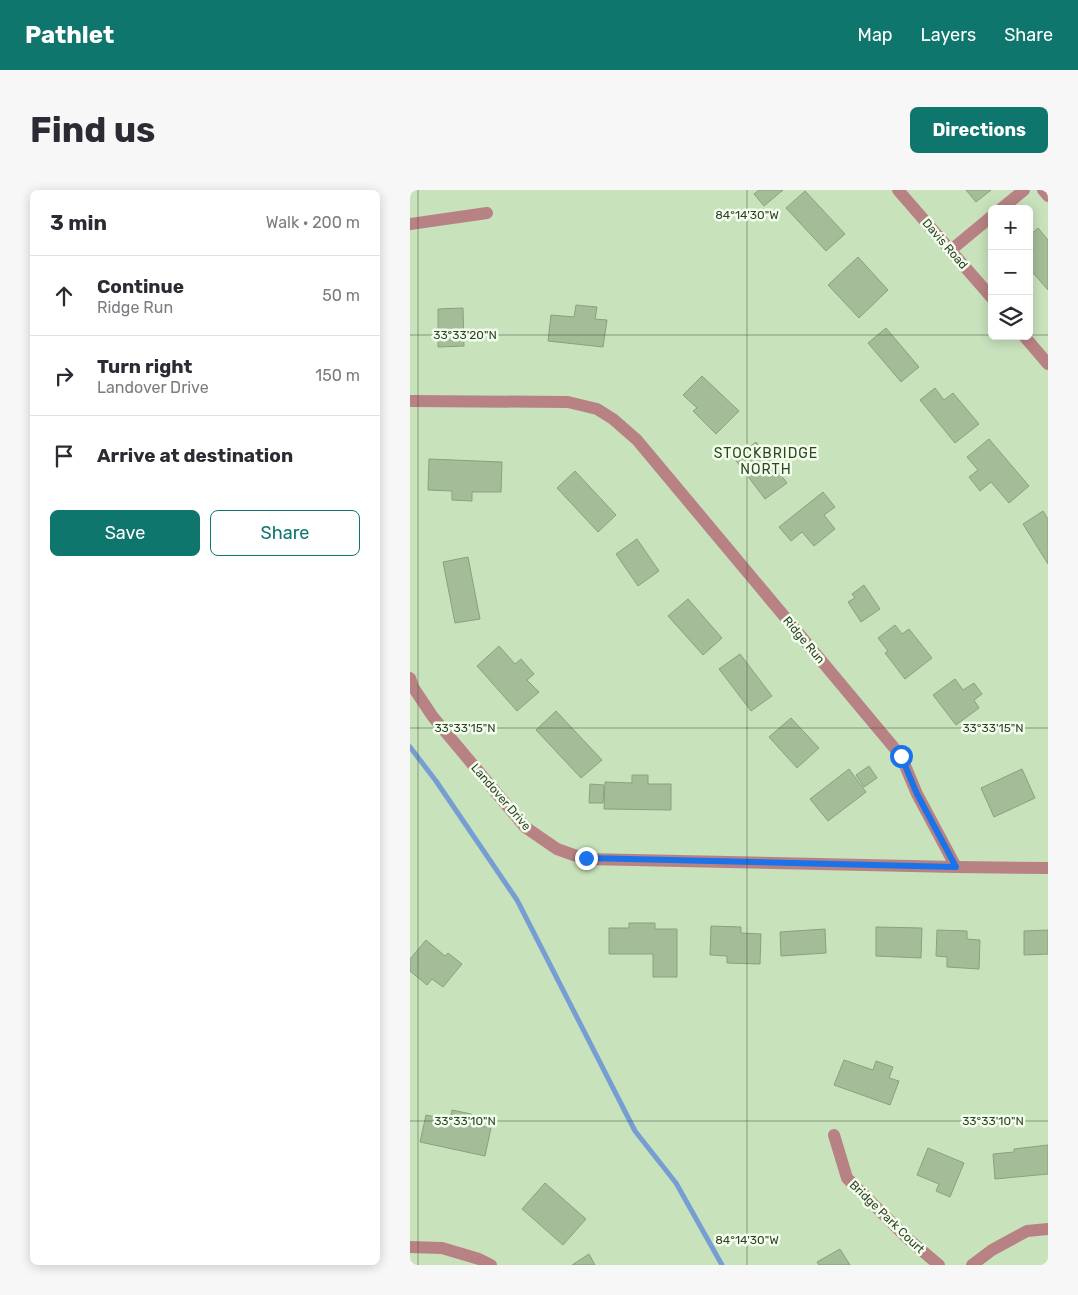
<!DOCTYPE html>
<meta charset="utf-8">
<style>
body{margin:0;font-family:Rubik,sans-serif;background:#f7f7f7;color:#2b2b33}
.controls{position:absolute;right:15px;top:15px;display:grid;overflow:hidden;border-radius:8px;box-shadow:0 2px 12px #0003}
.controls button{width:45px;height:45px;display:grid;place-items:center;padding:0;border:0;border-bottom:1px solid #e1e1e2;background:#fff;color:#2b2b33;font:25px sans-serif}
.stop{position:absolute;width:15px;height:15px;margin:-11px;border:4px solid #1a73e8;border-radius:50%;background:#fff}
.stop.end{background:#1a73e8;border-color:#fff;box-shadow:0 1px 5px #0008}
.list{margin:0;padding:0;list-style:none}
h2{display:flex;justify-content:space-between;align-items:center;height:65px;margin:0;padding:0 20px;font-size:21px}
h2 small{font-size:16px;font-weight:400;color:#7c7c81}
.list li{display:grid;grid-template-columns:32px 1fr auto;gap:15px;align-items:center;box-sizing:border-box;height:80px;padding:0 20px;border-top:1px solid #e1e1e2}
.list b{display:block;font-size:19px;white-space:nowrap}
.list p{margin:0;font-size:16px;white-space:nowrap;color:#7c7c81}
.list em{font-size:16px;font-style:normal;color:#7c7c81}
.actions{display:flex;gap:10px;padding:15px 20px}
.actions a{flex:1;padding:11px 0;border:1px solid #0f766e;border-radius:8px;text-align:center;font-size:18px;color:#0f766e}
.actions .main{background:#0f766e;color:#fff}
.icon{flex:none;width:28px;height:28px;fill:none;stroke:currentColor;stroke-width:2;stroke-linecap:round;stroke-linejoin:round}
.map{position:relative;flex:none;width:638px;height:1075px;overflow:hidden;border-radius:8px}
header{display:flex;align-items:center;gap:30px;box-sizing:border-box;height:70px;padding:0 25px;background:#0f766e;color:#fff}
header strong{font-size:24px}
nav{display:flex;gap:28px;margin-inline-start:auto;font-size:18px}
.intro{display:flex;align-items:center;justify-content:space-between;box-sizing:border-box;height:120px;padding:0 30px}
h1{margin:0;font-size:35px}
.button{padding:12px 22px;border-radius:8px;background:#0f766e;color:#fff;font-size:18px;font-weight:700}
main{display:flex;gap:30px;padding:0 30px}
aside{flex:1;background:#fff;border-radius:8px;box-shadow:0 2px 12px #0003}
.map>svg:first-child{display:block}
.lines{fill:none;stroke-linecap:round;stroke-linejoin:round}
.stream{stroke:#769ed3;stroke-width:5}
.building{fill:#a4bd98;stroke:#89a27e}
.minor{stroke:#b88284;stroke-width:12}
.route{stroke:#1a73e8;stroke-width:6}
.ticks{fill:none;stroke:#343f2f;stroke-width:1;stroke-opacity:0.45}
.labels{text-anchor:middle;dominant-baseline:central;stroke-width:5;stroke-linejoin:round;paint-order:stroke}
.street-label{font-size:12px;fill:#343f2f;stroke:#f1ffeb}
.neighbourhood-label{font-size:14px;letter-spacing:1px;fill:#304525;stroke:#f1ffeb}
.ticks-label{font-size:12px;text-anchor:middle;fill:#343f2f;stroke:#f1ffeb;stroke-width:5;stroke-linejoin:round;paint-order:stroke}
</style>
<header>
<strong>Pathlet</strong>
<nav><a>Map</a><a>Layers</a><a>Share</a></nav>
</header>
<div class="intro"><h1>Find us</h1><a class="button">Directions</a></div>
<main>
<aside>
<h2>3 min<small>Walk · 200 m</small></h2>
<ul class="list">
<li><svg class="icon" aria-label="ahead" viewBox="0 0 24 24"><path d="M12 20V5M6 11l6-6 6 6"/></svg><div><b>Continue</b><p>Ridge Run</p></div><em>50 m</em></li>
<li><svg class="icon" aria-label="right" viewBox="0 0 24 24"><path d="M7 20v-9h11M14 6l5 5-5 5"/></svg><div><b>Turn right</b><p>Landover Drive</p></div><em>150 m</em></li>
<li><svg class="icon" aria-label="arrive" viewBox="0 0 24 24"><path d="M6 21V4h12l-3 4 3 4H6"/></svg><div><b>Arrive at destination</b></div></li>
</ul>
<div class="actions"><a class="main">Save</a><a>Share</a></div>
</aside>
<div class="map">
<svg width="638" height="1075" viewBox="0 0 638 1075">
<rect width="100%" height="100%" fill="#c8e2bc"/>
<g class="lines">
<polyline class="stream" points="0,557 26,591 107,710 225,941 266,993 312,1075"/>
</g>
<g class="building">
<polygon points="349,0 373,0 354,16 344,4"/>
<polygon points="556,0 581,0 566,12"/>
<polygon points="395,1 435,44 416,61 376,18"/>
<polygon points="628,38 638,50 638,100 619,78 619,46"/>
<polygon points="448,67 478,100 449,128 418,95"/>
<polygon points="166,115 187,117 185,129 197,130 193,157 138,151 141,125 164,127"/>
<polygon points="53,118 54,156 28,157 28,119"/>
<polygon points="476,138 509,177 491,192 458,153"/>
<polygon points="292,186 329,221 306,244 283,221 287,218 273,205"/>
<polygon points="525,198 534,210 543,203 569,234 545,253 510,210"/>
<polygon points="579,249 619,296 599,313 581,292 570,301 559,287 568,280 557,267"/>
<polygon points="346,252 377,293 355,309 324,268"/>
<polygon points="19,269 92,272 91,302 62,302 62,311 42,310 42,301 18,300"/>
<polygon points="165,281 206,325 188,342 147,298"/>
<polygon points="413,302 425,317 414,325 425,339 404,356 392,342 381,351 369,337"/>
<polygon points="633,321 638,329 638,374 613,334"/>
<polygon points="227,349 249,381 228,396 206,364"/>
<polygon points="58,367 70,429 45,433 33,372"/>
<polygon points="454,395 470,419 451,432 438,412 445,408 442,404"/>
<polygon points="278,409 312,448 293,465 258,426"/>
<polygon points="485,435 492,444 499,439 522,468 495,489 475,463 478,461 468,448"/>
<polygon points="89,456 105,474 111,469 124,484 117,490 129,502 107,521 67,476"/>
<polygon points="330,464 362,506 341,521 309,479"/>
<polygon points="545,489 553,500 564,493 572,504 564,510 569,518 546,535 523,505"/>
<polygon points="146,521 192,570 171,588 126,540"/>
<polygon points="381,528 409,558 387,578 359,547"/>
<polygon points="459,576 467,588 454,597 446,585"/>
<polygon points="439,579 456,602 418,631 400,609"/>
<polygon points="612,579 625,608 584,627 571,598"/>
<polygon points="222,585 238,585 238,594 261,594 261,620 194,619 195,592 222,593"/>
<polygon points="180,594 194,595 193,613 179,613"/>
<polygon points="219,733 245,733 245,739 267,739 267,787 243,787 243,764 199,764 199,738 219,738"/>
<polygon points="301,736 331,737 331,743 351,744 350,774 317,773 317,766 300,765"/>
<polygon points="466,737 512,738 511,768 466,766"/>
<polygon points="415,739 416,763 371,766 370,742"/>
<polygon points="527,740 557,741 557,749 570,750 569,779 537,777 537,767 526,766"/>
<polygon points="638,740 638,764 614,765 614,741"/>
<polygon points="16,750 35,766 38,763 52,774 33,797 22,789 17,795 0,781 0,769"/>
<polygon points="434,870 463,880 466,871 483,877 479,888 489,891 480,915 424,895"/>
<polygon points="42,920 61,924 58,933 81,938 75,966 10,952 16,925 40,930"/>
<polygon points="638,955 638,984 585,989 583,964 604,962 604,959"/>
<polygon points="518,958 554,973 540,1007 526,1001 529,994 507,985"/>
<polygon points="135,993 176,1029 153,1055 112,1019"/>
<polygon points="430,1059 440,1075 409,1075 407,1072"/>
<polygon points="179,1064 185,1075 162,1075"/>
</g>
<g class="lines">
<g class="minor">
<polyline points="488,0 582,108"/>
<polyline points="633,0 638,6"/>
<polyline points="591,19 614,0"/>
<polyline points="0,34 77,23"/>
<polyline points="541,60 582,26"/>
<polyline points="614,146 638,174"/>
<polyline points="0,211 158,212 187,219 203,229 227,250 491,566 507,604 546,677"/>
<polyline points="0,488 3,497 23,527 115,637 147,659 175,669 546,677 638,678"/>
<polyline points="424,945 437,988 497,1048 529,1075"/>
<polyline points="0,1057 32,1058 69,1069 81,1075"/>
<polyline points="562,1075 582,1060 617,1041 638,1039"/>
</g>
</g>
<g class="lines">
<polyline class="route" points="176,668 546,677 507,604 491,566"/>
</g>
<path class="ticks" d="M8 0V1075M337 0V1075M0 145H582M619 145H638M0 538H638M0 931H638"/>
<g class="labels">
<g class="street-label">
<text transform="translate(535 54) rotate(49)">Davis Road</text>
<text transform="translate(394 450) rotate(50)">Ridge Run</text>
<text transform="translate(91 607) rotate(49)">Landover Drive</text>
<text transform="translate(477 1027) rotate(44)">Bridge Park Court</text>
</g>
<g class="neighbourhood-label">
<text x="356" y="263">STOCKBRIDGE<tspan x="356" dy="16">NORTH</tspan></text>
</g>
</g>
<g class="ticks-label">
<text x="337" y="29">84°14'30"W</text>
<text x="55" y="149">33°33'20"N</text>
<text x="55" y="542">33°33'15"N</text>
<text x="583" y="542">33°33'15"N</text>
<text x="55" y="935">33°33'10"N</text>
<text x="583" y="935">33°33'10"N</text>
<text x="337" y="1054">84°14'30"W</text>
</g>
</svg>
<div class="controls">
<button>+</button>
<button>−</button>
<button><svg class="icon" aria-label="layers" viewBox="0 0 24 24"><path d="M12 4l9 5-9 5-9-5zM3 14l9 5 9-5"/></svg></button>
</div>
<div class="stop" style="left:491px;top:566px"></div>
<div class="stop end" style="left:176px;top:668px"></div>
</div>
</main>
